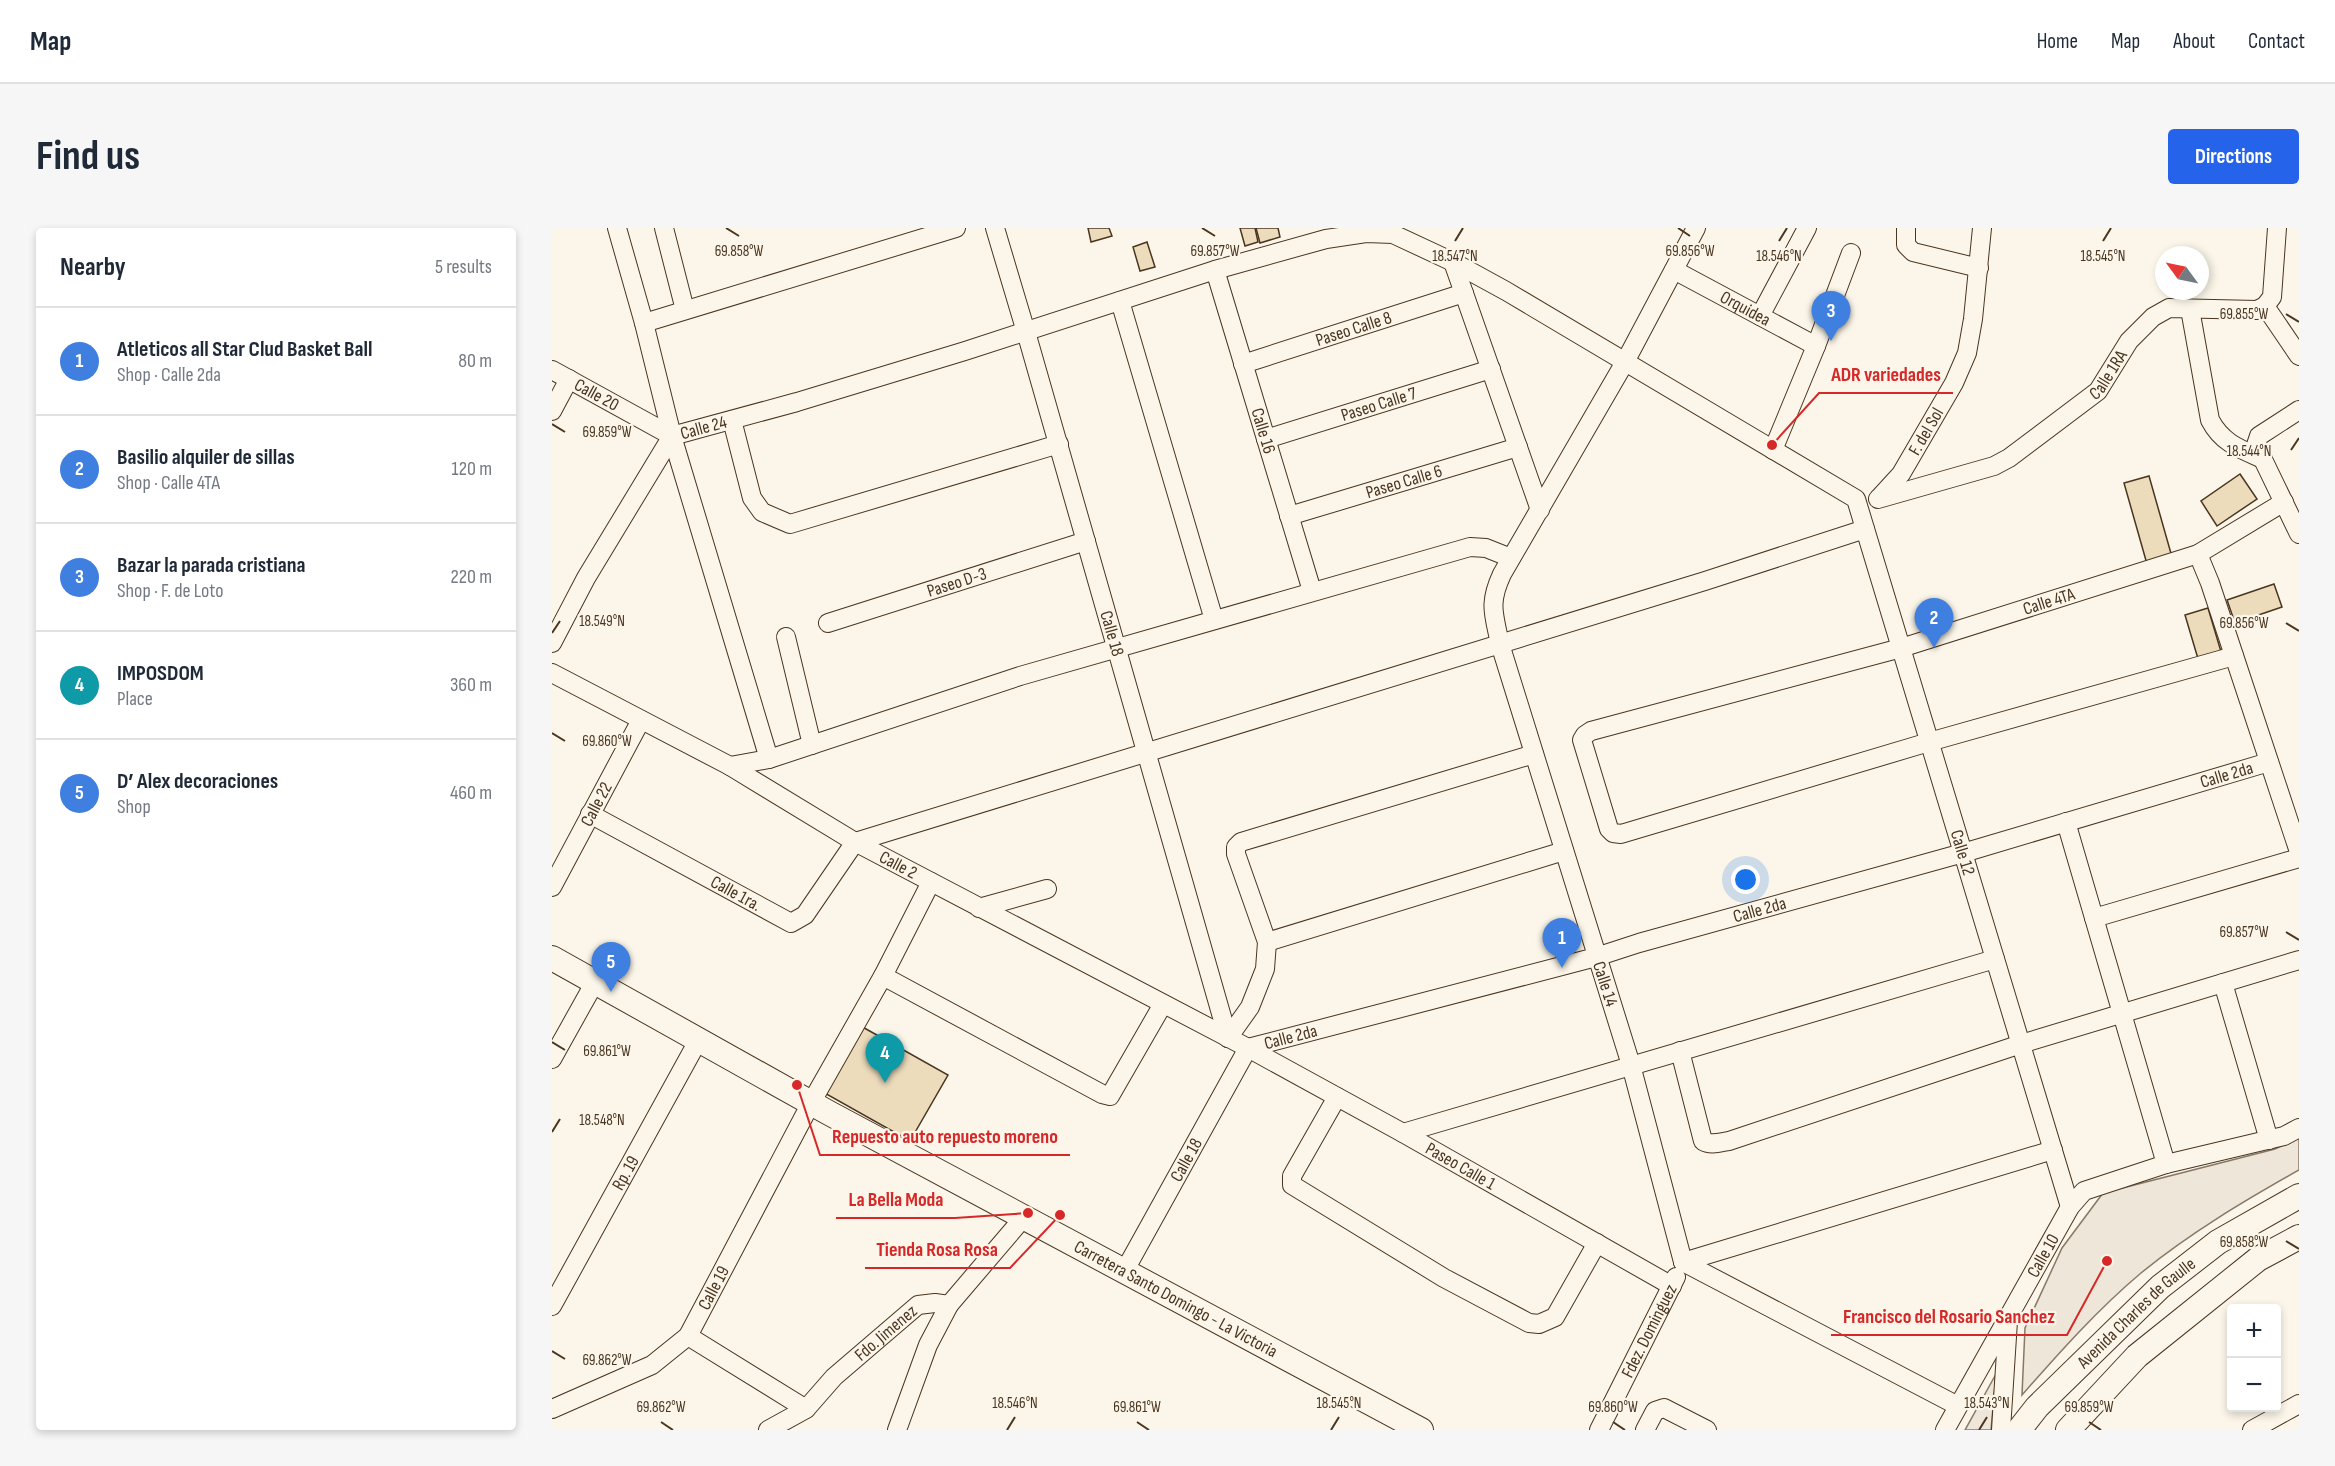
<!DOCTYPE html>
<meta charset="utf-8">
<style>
body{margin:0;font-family:"Sofia Sans Condensed",sans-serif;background:#f6f6f7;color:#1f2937}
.controls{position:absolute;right:18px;bottom:18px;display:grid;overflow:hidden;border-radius:6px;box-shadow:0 3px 9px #0003}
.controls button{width:54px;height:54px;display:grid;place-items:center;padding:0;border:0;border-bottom:2px solid #e0e1e3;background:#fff;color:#1f2937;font:30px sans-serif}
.compass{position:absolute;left:1603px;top:18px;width:54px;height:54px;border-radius:50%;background:#fff;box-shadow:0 3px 9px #0003;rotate:303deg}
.you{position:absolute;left:1194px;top:652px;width:21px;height:21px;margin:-15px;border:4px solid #fff;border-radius:50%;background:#1a73e8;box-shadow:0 0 0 9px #1a73e833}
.badge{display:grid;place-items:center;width:39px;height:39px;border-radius:50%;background:#2563eb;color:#fff;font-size:20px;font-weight:700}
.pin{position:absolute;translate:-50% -50px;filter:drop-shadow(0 2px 3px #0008)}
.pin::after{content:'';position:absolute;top:32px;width:21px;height:18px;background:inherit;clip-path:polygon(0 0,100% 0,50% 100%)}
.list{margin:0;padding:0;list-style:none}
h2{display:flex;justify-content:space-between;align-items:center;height:78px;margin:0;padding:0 24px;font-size:26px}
h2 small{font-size:20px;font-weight:400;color:#747a83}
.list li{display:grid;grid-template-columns:39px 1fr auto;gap:18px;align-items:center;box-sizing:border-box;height:108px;padding:0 24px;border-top:2px solid #e0e1e3}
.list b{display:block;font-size:22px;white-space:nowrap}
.list p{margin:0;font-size:20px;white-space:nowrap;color:#747a83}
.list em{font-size:20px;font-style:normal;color:#747a83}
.map{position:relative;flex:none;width:1747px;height:1202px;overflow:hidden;border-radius:6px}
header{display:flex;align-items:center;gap:36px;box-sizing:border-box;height:84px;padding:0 30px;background:#fff;border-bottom:2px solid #e0e1e3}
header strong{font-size:28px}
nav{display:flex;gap:33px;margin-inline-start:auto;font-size:21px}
.intro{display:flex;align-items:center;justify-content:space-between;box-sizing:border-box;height:144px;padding:0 36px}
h1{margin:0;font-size:42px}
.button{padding:15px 27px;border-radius:6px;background:#2563eb;color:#fff;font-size:21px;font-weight:700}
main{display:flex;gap:36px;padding:0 36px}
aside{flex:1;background:#fff;border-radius:6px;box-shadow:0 3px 9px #0003}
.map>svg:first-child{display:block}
.green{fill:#ede6d9;stroke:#887966;stroke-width:1.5}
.building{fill:#ecdcbc;stroke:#4a3520;stroke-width:1.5}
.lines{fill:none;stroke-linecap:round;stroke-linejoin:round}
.minor-casing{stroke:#4a3520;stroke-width:20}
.major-casing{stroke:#4a3520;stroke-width:26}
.minor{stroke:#fbf6e9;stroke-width:18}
.major{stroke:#fbf6e9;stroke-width:24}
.ticks{fill:none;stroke:#4a3520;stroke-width:2}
.labels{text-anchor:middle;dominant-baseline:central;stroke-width:4.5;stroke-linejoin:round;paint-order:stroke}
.street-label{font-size:18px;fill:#4a3520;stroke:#fbf6e9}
.ticks-label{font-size:15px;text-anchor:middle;fill:#4a3520;stroke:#fbf6e9;stroke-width:4.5;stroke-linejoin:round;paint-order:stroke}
.leader{fill:none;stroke:#d62828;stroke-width:2}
.callout-dot{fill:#d62828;stroke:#fbf6e9;stroke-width:2}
.callout-label{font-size:20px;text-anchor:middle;font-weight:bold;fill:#d62828;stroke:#fbf6e9;stroke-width:4.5;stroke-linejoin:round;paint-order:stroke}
</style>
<header>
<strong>Map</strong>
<nav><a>Home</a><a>Map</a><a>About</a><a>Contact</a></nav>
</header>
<div class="intro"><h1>Find us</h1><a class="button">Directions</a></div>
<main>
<aside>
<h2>Nearby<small>5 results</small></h2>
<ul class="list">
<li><span class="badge" style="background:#3f7fe0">1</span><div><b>Atleticos all Star Clud Basket Ball</b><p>Shop · Calle 2da</p></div><em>80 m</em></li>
<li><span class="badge" style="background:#3f7fe0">2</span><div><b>Basilio alquiler de sillas</b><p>Shop · Calle 4TA</p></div><em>120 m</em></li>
<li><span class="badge" style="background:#3f7fe0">3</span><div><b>Bazar la parada cristiana</b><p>Shop · F. de Loto</p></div><em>220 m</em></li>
<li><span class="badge" style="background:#0f9aa8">4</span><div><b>IMPOSDOM</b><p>Place</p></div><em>360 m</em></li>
<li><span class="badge" style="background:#3f7fe0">5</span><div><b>D’ Alex decoraciones</b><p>Shop</p></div><em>460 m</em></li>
</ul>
</aside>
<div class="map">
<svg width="1747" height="1202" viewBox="0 0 1747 1202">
<rect width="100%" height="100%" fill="#fbf6e9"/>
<g class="green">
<path d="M1747 910V942C1692 973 1638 1005 1589 1045 1546 1081 1507 1125 1470 1167L1473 1100 1510 1020 1551 965 1723 921Z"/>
<polygon points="1444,1146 1439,1202 1413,1202"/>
</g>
<g class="building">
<polygon points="536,0 557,0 560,8 539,14"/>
<polygon points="688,0 703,0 706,14 693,18"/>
<polygon points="704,0 726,0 728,9 708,15"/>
<polygon points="595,14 603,39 588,43 581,19"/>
<polygon points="1688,246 1705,271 1665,298 1649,273"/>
<polygon points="1597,248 1620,329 1595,336 1572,255"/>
<polygon points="1722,356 1730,379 1683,395 1675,372"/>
<polygon points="1656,380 1670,427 1647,434 1633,387"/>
<polygon points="307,797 396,847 358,913 269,863"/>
</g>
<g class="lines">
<defs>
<g id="minor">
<polyline points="65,0 92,95 120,208 217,531"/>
<polyline points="112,0 133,82"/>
<path id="s1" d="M443 0 474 104 676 810"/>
<polyline points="1354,0 1354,17 1361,24 1427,40"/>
<polyline points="901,34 988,282"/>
<path id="s2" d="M663 42 760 363"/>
<path id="s3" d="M1122 42 1264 118"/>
<polyline points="568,73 662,392"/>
<polyline points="1713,78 1747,128"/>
<path d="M1638 81 1658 192C1670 215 1688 221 1711 231"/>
<polyline points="1208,88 1255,0"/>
<polyline points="92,95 404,0"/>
<path id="s4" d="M691 136 912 65"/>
<path id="s5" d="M0 142 120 208"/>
<polyline points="1747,182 1707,208 1704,217 1747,306"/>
<polyline points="0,183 17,151"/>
<polyline points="180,192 200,270 210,284 238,296 507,216"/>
<path id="s6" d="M714 211 939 141"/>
<polyline points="1221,222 1264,118 1299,25"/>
<path id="s7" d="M1327 270 1349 246 1402 155 1415 125 1421 91 1430 0"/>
<path id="s8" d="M1326 271 1442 238 1457 230 1546 163 1577 113 1601 89 1617 80 1705 82 1713 78 1720 69 1725 0"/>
<path id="s9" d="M737 288 966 219"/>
<polyline points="1646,326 1658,355 1747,624"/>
<path id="s10" d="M276 395 534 313"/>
<polyline points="234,409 260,517"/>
<path id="s11" d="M0 415 34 350 120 208 245 174 413 123 663 42 774 11 814 5 841 6 901 34 954 63 1304 271 1518 979"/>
<path id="s12" d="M1682 428 1377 514 1069 606 1061 605 1057 601 1030 512 1033 507 1039 503 1349 420 1646 326 1732 274"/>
<path id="s13" d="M0 445 178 538 303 614 696 820 851 905 1120 1058"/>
<polyline points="178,538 217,531 468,448 918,319 934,320 959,330"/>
<path id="s14" d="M38 586 239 695 253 687 303 614 1153 353 1313 301"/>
<polyline points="1514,594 1614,936"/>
<path id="s15" d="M0 659 89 492"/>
<polyline points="427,680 495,661"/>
<polyline points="1542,690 1747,630"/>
<polyline points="715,714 1012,623"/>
<polyline points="331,748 550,866 558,868 611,776"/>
<polyline points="1671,755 1717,912"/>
<polyline points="676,810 698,779 713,741 715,714 684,626 684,619 689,614 982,526"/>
<path id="s16" d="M696 820 1044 729 1087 715 1411 625 1717 534"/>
<path d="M1128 823 1151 913C1159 918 1169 914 1177 913L1469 816 1747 732"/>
<polyline points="0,831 43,754"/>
<polyline points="785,869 740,948 740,957 892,1050 977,1095 987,1096 1003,1089 1045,1015"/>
<polyline points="851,905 1443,731"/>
<path d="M1131 1034 1079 837 948 416C942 386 936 376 950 346L1073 134 1144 0"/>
<polyline points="1131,1034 1501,922"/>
<polyline points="1131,1034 1406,1178"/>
<path id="s17" d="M573 1042 696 820"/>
<path id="s18" d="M0 1078 147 811"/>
<polyline points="136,1108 254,1181"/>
<path id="s19" d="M0 1181 100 1137 136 1108 259 875 331 748 379 654"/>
<path id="s20" d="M216 1202 254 1181 282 1149 366 1077 383 1075 397 1077 472 989"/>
<polyline points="345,1202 376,1117 397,1077"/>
<path id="s21" d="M1047 1202 1124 1049"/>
<polyline points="1093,1202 1103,1183 1112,1180 1155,1202"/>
<path id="s22" d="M1393 1202 1518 979 1532 963 1614 936 1732 908 1747 900"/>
<polyline points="1449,1202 1456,1093"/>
<polyline points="1700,1202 1747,1176"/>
</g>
<g id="major">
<path id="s23" d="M0 730 277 885 869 1202"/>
<path id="s24" d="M1467 1202 1485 1179 1608 1059 1666 1014 1747 968"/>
<polyline points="1516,1202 1585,1128 1706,1031 1747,1009"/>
</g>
</defs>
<use href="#minor" class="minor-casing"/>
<use href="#major" class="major-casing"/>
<use href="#minor" class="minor"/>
<use href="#major" class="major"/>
</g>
<path class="ticks" d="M174 0 187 8M650 0 663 8M1126 0 1138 8M903 13 911 0M1227 13 1235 0M1551 13 1559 0M1734 86 1747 94M0 196 13 204M1739 222 1747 210M1734 395 1747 403M0 405 8 393M0 505 13 513M1734 704 1747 712M0 814 13 822M0 904 8 891M1734 1013 1747 1021M0 1123 13 1131M109 1194 121 1202M585 1194 597 1202M1061 1194 1073 1202M1537 1194 1549 1202M455 1202 463 1189M779 1202 787 1189M1427 1202 1435 1189"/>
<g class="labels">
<g class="street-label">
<text stroke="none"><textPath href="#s3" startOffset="81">Orquidea</textPath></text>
<text stroke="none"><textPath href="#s4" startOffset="116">Paseo Calle 8</textPath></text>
<text stroke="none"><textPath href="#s8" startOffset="268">Calle 1RA</textPath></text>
<text stroke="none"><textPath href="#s5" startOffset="51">Calle 20</textPath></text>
<text stroke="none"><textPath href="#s6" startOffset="118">Paseo Calle 7</textPath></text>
<text stroke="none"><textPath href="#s11" startOffset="272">Calle 24</textPath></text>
<text stroke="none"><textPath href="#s2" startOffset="168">Calle 16</textPath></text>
<text stroke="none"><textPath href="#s7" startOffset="82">F. del Sol</textPath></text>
<text stroke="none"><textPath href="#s9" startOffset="120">Paseo Calle 6</textPath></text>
<text stroke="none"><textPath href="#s10" startOffset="135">Paseo D-3</textPath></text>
<text stroke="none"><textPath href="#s12" startOffset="1234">Calle 4TA</textPath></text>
<text stroke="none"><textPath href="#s1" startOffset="422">Calle 18</textPath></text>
<text stroke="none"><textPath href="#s16" startOffset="1016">Calle 2da</textPath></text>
<text stroke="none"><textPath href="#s15" startOffset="94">Calle 22</textPath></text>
<text stroke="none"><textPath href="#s11" startOffset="1893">Calle 12</textPath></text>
<text stroke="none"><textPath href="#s13" startOffset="396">Calle 2</textPath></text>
<text stroke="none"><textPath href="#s14" startOffset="166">Calle 1ra.</textPath></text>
<text stroke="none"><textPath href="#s16" startOffset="530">Calle 2da</textPath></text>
<text transform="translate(1053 756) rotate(72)">Calle 14</text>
<text stroke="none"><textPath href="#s16" startOffset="44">Calle 2da</textPath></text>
<text stroke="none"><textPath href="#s17" startOffset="126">Calle 18</textPath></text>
<text stroke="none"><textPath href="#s13" startOffset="1034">Paseo Calle 1</textPath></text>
<text stroke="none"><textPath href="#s18" startOffset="152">Rp. 19</textPath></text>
<text stroke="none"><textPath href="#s22" startOffset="200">Calle 10</textPath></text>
<text stroke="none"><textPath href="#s19" startOffset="210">Calle 19</textPath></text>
<text stroke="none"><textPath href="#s23" startOffset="711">Carretera Santo Domingo - La Victoria</textPath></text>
<text stroke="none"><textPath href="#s24" startOffset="166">Avenida Charles de Gaulle</textPath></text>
<text stroke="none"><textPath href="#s21" startOffset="111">Fdez. Dominguez</textPath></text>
<text stroke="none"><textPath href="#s20" startOffset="154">Fdo. Jimenez</textPath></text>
</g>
</g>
<g class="ticks-label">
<text x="187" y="28">69.858°W</text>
<text x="663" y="28">69.857°W</text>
<text x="1138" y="28">69.856°W</text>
<text x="903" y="33">18.547°N</text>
<text x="1227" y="33">18.546°N</text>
<text x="1551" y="33">18.545°N</text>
<text x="1692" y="91">69.855°W</text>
<text x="55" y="209">69.859°W</text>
<text x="1697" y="228">18.544°N</text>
<text x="50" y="398">18.549°N</text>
<text x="1692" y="400">69.856°W</text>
<text x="55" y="518">69.860°W</text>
<text x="1692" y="709">69.857°W</text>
<text x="55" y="828">69.861°W</text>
<text x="50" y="897">18.548°N</text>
<text x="1692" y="1019">69.858°W</text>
<text x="55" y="1137">69.862°W</text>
<text x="463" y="1180">18.546°N</text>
<text x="787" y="1180">18.545°N</text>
<text x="1435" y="1180">18.543°N</text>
<text x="109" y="1184">69.862°W</text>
<text x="585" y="1184">69.861°W</text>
<text x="1061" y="1184">69.860°W</text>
<text x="1537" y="1184">69.859°W</text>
</g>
<path class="leader" d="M1220 217L1267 165H1401M245 857L268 927H518M476 985L403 990H284M508 987L458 1040H313M1555 1033L1515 1107H1279"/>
<g class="callout-dot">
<circle cx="1220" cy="217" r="6"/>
<circle cx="245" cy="857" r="6"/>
<circle cx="476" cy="985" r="6"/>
<circle cx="508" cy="987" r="6"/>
<circle cx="1555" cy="1033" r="6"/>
</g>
<g class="callout-label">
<text x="1334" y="153">ADR variedades</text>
<text x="393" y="915">Repuesto auto repuesto moreno</text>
<text x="344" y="978">La Bella Moda</text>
<text x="385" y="1028">Tienda Rosa Rosa</text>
<text x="1397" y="1095">Francisco del Rosario Sanchez</text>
</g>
</svg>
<div class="controls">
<button>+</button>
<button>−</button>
</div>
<svg class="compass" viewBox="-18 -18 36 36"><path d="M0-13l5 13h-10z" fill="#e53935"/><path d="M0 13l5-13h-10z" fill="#747a83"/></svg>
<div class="you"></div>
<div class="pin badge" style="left:1010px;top:740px;background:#3f7fe0">1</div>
<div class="pin badge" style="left:1382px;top:420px;background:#3f7fe0">2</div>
<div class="pin badge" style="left:1279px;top:113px;background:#3f7fe0">3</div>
<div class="pin badge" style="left:333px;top:855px;background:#0f9aa8">4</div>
<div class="pin badge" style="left:59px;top:764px;background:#3f7fe0">5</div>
</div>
</main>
